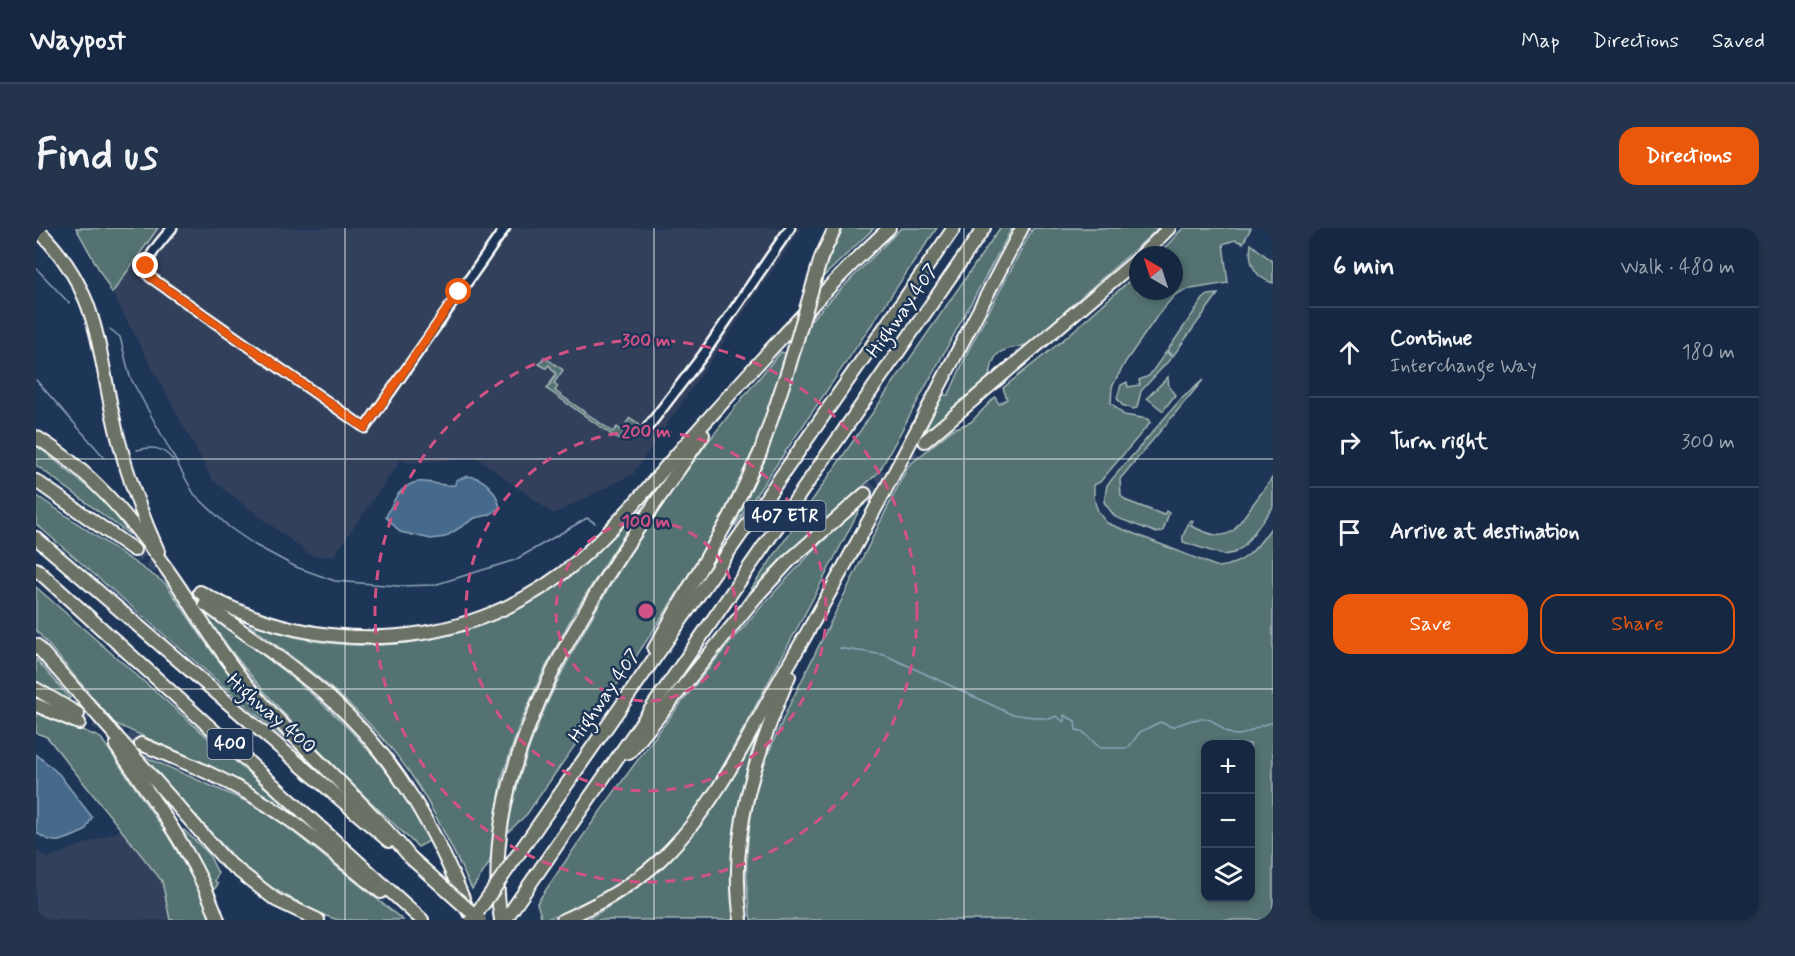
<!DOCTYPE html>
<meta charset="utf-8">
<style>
body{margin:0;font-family:Mynerve,sans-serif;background:#23344c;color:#f1f3f6}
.controls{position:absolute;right:18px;bottom:18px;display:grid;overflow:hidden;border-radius:12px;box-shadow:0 3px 9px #0003}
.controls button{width:54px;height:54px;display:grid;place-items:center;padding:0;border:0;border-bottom:2px solid #35445a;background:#162841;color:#f1f3f6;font:30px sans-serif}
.compass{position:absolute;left:1093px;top:18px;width:54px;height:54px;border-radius:50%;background:#162841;box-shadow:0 3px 9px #0003;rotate:321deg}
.stop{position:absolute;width:18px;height:18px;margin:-14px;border:4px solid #ea580c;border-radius:50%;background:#fff}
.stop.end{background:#ea580c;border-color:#fff;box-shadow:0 2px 6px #0008}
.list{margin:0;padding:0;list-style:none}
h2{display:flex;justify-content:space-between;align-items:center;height:78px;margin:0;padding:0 24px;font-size:26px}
h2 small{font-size:20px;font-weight:400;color:#9ea6b1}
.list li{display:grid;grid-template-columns:39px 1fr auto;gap:18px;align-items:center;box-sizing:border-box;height:90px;padding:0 24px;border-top:2px solid #35445a}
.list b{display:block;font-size:22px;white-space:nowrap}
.list p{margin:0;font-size:20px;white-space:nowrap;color:#9ea6b1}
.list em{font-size:20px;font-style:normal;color:#9ea6b1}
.actions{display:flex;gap:12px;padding:18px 24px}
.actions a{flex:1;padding:14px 0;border:2px solid #ea580c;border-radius:18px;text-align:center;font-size:21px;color:#ea580c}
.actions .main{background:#ea580c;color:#fff}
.icon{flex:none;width:33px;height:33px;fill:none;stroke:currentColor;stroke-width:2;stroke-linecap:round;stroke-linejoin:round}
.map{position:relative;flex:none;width:1237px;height:692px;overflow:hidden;border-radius:18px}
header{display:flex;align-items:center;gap:36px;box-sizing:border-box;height:84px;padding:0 30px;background:#162841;border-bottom:2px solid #35445a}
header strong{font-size:28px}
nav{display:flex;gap:33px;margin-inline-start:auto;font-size:21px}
.intro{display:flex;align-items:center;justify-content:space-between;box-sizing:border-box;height:144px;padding:0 36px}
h1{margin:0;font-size:42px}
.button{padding:15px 27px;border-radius:18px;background:#ea580c;color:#fff;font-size:21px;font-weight:700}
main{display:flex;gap:36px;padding:0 36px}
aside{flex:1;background:#162841;border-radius:18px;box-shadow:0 3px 9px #0003}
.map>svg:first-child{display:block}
.built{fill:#30415c}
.green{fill:#527271;stroke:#a8b8b8;stroke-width:1.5;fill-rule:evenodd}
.water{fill:#456b8c;stroke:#8fa6ba;stroke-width:1.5}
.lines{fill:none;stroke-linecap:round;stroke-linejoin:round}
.stream{stroke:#8fa6ba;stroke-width:1.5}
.highway-tunnel{stroke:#344968;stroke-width:12;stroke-dasharray:12 6;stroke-linecap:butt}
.minor-casing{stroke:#fff;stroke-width:13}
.highway-casing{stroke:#fff;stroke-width:16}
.minor{stroke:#1d3557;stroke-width:8}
.highway{stroke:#6b7165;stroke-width:12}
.highway-bridge-casing{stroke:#fff;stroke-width:16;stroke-linecap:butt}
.highway-bridge{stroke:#6b7165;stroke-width:12}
.route{stroke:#ea580c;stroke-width:8}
.grid{fill:none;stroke:#fff;stroke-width:1.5;stroke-opacity:0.55}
.ring{fill:none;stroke:#d15284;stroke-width:3;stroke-dasharray:10 8}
.labels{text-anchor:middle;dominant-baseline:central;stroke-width:5;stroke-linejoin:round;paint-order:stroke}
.shield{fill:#1d3557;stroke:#bbc2cd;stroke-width:1.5}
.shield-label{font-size:18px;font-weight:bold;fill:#fff}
.street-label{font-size:20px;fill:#fff;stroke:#1d3557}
.centre{fill:#d15284;stroke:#1d3557;stroke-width:3}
.ring-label{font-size:18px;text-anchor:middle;font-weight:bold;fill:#d15284;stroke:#1d3557;stroke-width:5;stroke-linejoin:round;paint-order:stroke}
</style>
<header>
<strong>Waypost</strong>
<nav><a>Map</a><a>Directions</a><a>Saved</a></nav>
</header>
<div class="intro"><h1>Find us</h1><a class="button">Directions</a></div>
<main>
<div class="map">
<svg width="1237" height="692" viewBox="0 0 1237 692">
<rect width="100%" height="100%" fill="#1d3557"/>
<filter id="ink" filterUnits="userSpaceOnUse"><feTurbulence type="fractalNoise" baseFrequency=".0167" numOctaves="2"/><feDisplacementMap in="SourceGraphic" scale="12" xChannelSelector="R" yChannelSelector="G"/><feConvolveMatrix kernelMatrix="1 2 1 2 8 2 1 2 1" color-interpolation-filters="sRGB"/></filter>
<g filter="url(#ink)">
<g class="built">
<polygon points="122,0 766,0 597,246 518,286 441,230 373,235 365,232 297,329 274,327 177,253 76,65"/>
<polygon points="85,602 126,653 134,692 0,692 0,622 11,630"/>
</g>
<g class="green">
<polygon points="40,0 122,0 76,65"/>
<polygon points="806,0 838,0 783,53 790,30"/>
<path d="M865 0H901L699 298 693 295C720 246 740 198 758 146L757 141 770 97Z"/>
<polygon points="964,0 976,0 843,244 735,341 704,377"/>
<path d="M997 0H1123L992 116C982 121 971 118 962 126 954 134 957 144 951 151 933 173 907 191 885 211L907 167H912L915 162 932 123Z"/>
<path d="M1147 0H1215L1207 15 1199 12 1187 16 1192 55 1149 62 1139 67 1124 84 1090 133 1076 159 1075 175 1088 187 1112 191 1114 195 1064 254 1058 257C1057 273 1060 284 1071 295L1182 339C1211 336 1221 319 1237 297V692H715C708 653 710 606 719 567 726 537 740 508 752 480L872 238 917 201 935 194 959 169 963 176 971 171 967 160 1027 112 1102 45V63H1138V27H1122ZM1214 516V670H1170V516Z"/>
<path d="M1215 16 1237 34V55C1219 50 1212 35 1215 16Z"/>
<polygon points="1182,66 1137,128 1131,123 1167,71 1172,67"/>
<path d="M745 124 752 126C735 175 720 225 696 270 638 381 562 483 491 586L471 605C485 517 526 439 571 363 622 278 680 199 745 124Z"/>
<polygon points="1130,124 1136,129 1105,163 1101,180 1097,181 1086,177 1081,170 1085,157 1091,154 1092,159 1104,157 1103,152 1113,148"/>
<polygon points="508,129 527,142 518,155 522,158 519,163 577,204 581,199 585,202 594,190 602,195 603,202 598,206 590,202 583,212 511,161 520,146 513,137 510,140 503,136"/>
<polygon points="1132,149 1133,159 1139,167 1127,183 1111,170"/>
<polygon points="1167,152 1084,251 1085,268 1091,273 1128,287 1130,283 1133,285 1127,303 1121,305 1079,289 1068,274 1071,257 1144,172"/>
<polygon points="0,217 71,275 94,307 0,237"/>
<path d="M1237 249V279L1208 318 1198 325 1187 327 1147 314V308L1154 292 1157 293 1155 298C1170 304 1183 313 1198 302Z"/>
<polygon points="0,267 130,356 178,427 252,514 0,296"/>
<path d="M828 273C797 333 766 392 734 451 712 492 690 535 665 575 632 625 564 678 506 692L501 675C598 531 701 392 828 273Z"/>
<path d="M602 280H605L538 385 505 448 483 498 466 549 454 634 436 661C419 627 403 591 383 559 342 492 276 442 213 397L216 395C326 441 464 414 552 333 569 316 585 297 602 280Z"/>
<polygon points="0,359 258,585 257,587 187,545 78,495 0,402"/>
<path d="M171 385C266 456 336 505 395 612L382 619C305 546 229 474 169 387Z"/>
<polygon points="0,431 34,470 29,472 0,453"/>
<polygon points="0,482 65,510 132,608 165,665 174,692 134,692 126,653 11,509 0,505"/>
<path d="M721 507C701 569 692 628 700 692H550C638 644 673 593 721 507Z"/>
<polygon points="105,527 214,575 246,595 367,692 302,692 284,686 233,658 201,633"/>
<polygon points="148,602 172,625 182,645 179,653 182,656 178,662 146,605"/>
</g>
<g class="water">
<path d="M432 248C449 249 461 264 464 280L453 287 439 290 409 309 395 311 364 304 350 289C356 275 363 258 381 254 393 252 406 259 419 257L420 252Z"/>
<path d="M0 526 23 546 56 589 49 603C28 612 19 620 0 604Z"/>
</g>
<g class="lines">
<g class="stream">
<polyline points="0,40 33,75"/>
<polyline points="74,101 84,109 94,149 158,266 193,299 219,317 260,339 299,353 362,358 398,357 479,332 551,290 559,295"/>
<polyline points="0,152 68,229"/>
<path d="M101 222C117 218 126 219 137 232"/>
<path d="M803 420 849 427 975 486 1014 491 1020 488 1028 494V487L1039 493 1040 502 1046 503 1064 520H1092L1104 504 1124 494 1136 499C1147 495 1167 486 1178 494 1186 499 1190 507 1202 507 1216 506 1222 495 1237 495"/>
</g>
<g class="highway-tunnel">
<polyline points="829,266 889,213"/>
<polyline points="98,322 169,376"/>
<polyline points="42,486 105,516"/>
</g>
<defs>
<g id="minor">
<path d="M136 0C126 13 104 33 114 49L329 200 469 0"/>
<polyline points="612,199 667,127 754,0"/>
</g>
<g id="highway">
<path d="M0 0C58 57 60 104 75 179 85 228 101 277 122 323"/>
<polyline points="1106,27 1133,0"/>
<polyline points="785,30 799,0"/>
<path d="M0 209C53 241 94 290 130 340 157 377 178 417 207 452 259 516 323 567 375 630"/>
<polyline points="889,213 1102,31"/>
<polyline points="0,253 98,322"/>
<polyline points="0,310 353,613"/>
<polyline points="0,341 386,692"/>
<path d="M164 364C285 433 438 424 544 331 588 292 624 244 663 201 725 132 786 63 853 0"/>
<path d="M169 376C212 408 257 437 297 473 361 531 401 604 432 683"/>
<polyline points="0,417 190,633 240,672 282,692"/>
<polyline points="618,421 694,289 724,225 752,142"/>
<polyline points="0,461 42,486"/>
<polyline points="0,477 43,495"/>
<path d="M105 516C154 536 204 557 248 588 282 611 313 639 345 664"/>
<path d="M80 518C118 572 160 629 182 692"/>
<polyline points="593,525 719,370 755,331 829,266"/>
<polyline points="485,622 918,0"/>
<path d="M465 692C437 523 575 338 667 207"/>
<polyline points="469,692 948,0"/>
<path d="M527 692C566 675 604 654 633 623 683 572 711 509 746 448 832 302 907 149 986 0"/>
<path d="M705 692C692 606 720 526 753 448"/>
</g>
</defs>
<use href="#minor" class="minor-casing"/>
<use href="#highway" class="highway-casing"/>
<use href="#minor" class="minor"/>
<use href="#highway" class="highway"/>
<defs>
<g id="highway-bridge">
<polyline points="752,142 785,30"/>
<polyline points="375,630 444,692"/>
<polyline points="436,692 485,622"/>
</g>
</defs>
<use href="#highway-bridge" class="highway-bridge-casing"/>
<use href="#highway-bridge" class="highway-bridge"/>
</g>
</g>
<g class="lines" filter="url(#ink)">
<polyline class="route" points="110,38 114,49 329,200 423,64"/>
</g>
<path class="grid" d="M309 0V692M618 0V692M928 0V692M0 231H1237M0 461H1237"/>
<g class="ring">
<circle cx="610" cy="383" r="90"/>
<circle cx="610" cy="383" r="180"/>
<circle cx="610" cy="383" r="271"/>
</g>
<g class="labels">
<g class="shield">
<rect x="708.5" y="273" width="81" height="30" rx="4.5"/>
<rect x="171.5" y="501" width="45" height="30" rx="4.5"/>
</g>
<g class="shield-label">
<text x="749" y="288">407 ETR</text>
<text x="194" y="516">400</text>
</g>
<g class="street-label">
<text transform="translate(867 83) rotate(-55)">Highway 407</text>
<text transform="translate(569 468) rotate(-55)">Highway 407</text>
<text transform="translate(235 486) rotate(41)">Highway 400</text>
</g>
</g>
<circle cx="610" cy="383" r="9" class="centre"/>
<g class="ring-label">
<text x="610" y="118">300 m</text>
<text x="610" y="209">200 m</text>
<text x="610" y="299">100 m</text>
</g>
</svg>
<div class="controls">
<button>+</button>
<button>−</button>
<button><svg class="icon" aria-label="layers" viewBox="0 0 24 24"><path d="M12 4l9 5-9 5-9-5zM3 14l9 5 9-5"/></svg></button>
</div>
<svg class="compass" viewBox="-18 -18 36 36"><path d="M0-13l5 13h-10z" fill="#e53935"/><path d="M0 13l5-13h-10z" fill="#9ea6b1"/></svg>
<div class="stop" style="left:423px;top:64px"></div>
<div class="stop end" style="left:110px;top:38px"></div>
</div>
<aside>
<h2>6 min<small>Walk · 480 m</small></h2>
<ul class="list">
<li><svg class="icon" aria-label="ahead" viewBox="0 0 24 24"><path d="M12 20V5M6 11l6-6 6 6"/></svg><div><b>Continue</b><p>Interchange Way</p></div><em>180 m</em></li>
<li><svg class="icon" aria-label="right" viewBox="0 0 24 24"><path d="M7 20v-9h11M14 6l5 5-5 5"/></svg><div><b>Turn right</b></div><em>300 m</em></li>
<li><svg class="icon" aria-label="arrive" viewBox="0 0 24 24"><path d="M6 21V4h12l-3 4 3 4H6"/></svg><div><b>Arrive at destination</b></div></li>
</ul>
<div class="actions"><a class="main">Save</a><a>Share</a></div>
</aside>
</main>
